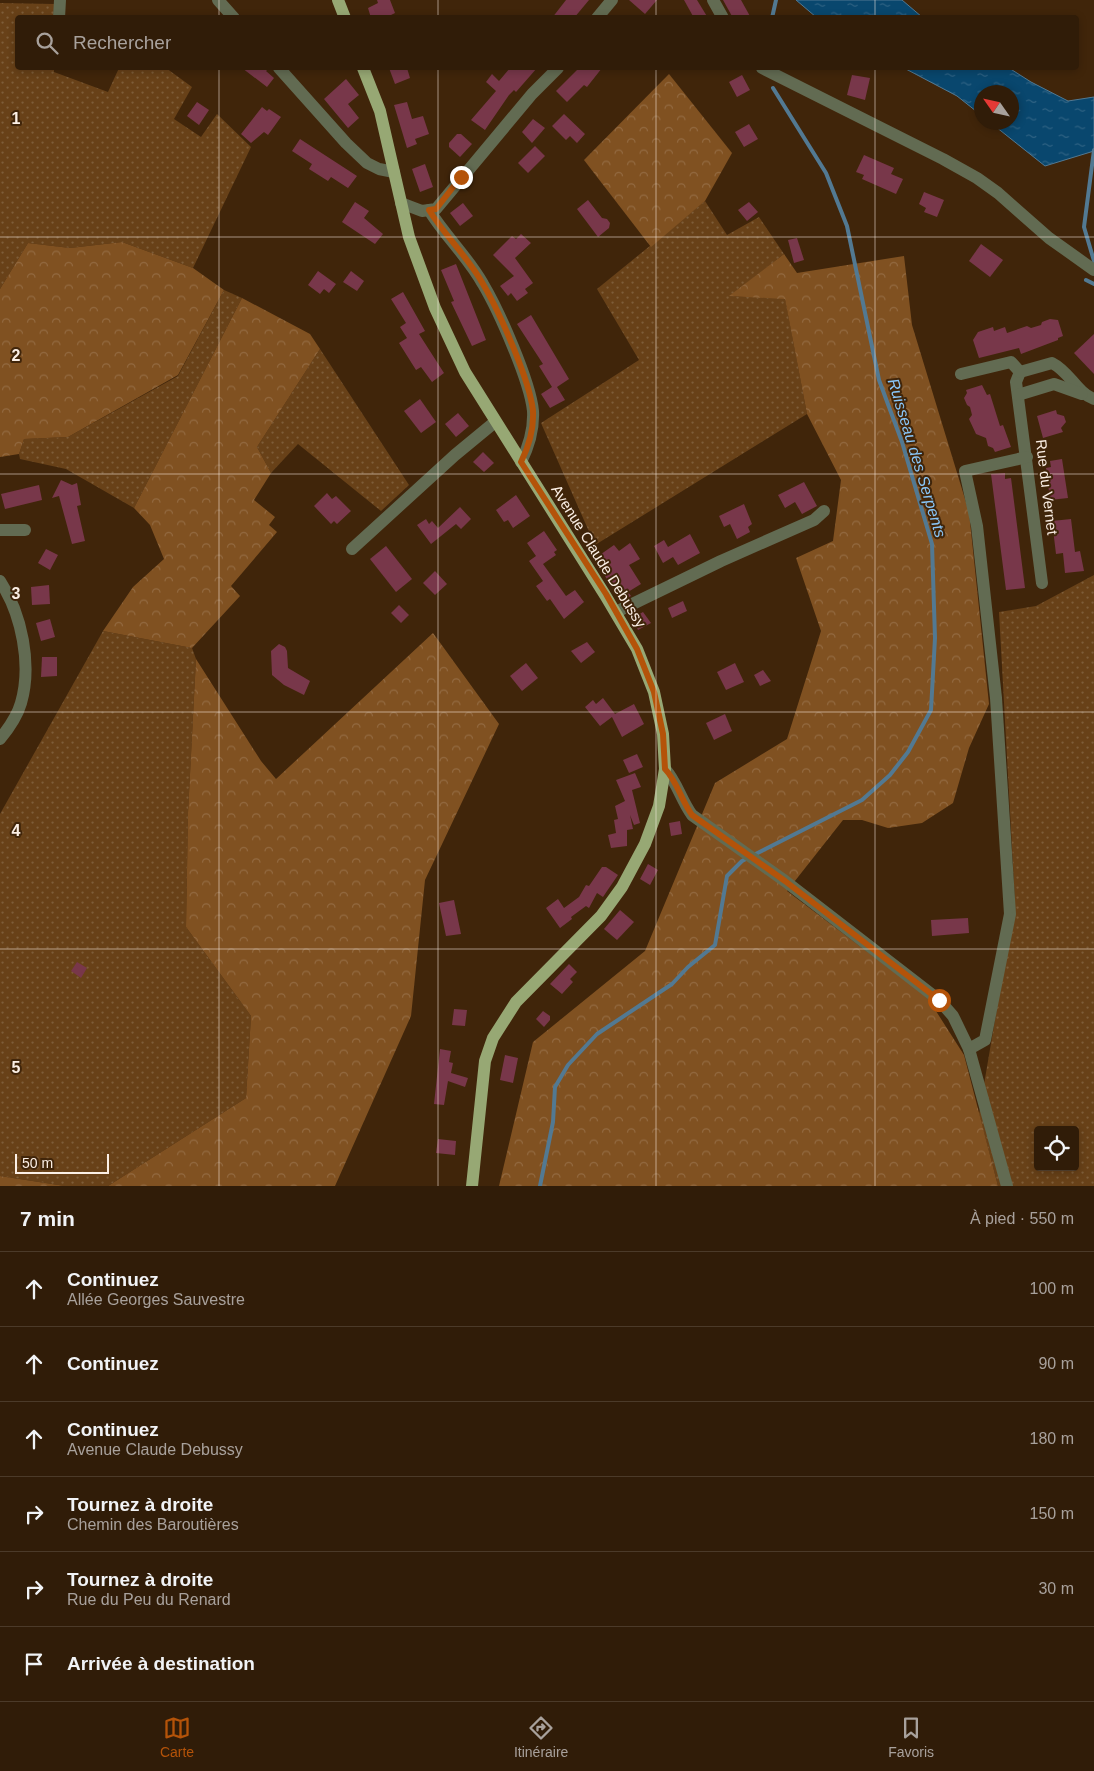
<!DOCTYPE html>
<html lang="fr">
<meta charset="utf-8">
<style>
body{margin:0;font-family:Helvetica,sans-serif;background:#382512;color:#f1f3f6}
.controls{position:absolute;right:15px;bottom:15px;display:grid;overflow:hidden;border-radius:5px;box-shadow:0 2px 8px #0003}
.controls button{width:45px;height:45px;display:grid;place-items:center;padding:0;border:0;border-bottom:1px solid #4b3a29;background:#301c08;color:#f1f3f6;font:25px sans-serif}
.compass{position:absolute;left:974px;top:85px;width:45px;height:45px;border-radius:50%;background:#301c08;box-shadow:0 2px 8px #0003;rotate:304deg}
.scale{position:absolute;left:15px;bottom:12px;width:94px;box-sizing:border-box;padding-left:5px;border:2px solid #fbefe5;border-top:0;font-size:14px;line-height:18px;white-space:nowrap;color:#fbefe5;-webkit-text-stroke:4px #40250a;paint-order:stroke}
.stop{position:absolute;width:15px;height:15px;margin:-11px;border:4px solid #b45309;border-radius:50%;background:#fff}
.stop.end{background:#b45309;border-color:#fff;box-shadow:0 1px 5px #0008}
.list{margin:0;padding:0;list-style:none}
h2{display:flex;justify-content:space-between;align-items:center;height:65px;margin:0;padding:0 20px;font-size:21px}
h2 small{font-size:16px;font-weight:400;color:#a8a19c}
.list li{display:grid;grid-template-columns:32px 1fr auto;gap:15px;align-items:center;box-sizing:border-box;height:75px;padding:0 20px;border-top:1px solid #4b3a29}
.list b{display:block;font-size:19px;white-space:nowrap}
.list p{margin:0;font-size:16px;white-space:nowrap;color:#a8a19c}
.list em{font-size:16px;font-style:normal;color:#a8a19c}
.icon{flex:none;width:28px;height:28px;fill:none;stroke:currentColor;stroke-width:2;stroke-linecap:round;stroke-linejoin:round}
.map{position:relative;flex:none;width:1094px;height:1186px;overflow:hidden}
.search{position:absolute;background:#301c08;box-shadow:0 2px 8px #0003;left:15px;right:15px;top:15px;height:55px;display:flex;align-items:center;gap:12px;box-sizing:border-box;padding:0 18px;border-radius:5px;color:#a8a19c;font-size:19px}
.sheet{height:515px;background:#301c08}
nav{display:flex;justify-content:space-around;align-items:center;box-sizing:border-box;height:70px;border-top:1px solid #4b3a29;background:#301c08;font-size:14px;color:#a8a19c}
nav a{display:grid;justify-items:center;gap:2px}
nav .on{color:#b45309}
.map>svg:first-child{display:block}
.grass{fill:url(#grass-dots);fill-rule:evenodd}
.forest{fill:url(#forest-crowns)}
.water{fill:url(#water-ripples);stroke:#527992}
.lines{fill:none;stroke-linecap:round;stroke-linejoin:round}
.stream{stroke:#527992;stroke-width:4}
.building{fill:#78374a}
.minor{stroke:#626b52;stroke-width:12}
.major{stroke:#97a874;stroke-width:12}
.route{stroke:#b45309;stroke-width:6}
.grid{fill:none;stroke:#fbefe5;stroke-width:1;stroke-opacity:0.55}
.labels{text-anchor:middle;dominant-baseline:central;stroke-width:4;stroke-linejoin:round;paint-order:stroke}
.street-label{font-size:15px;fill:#fbefe5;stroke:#40250a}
.water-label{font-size:16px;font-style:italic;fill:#89c6f8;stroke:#40250a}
.grid-label{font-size:16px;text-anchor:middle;font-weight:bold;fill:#fbefe5;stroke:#40250a;stroke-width:4;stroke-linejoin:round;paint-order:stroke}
</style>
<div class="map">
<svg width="1094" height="1186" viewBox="0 0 1094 1186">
<defs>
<pattern id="grass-dots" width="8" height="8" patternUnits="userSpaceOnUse" patternTransform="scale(1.25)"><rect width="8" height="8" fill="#684118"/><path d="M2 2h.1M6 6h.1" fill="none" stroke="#7e5d39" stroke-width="1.8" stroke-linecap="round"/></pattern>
<pattern id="forest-crowns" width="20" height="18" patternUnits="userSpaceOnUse" patternTransform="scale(1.25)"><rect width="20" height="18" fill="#805121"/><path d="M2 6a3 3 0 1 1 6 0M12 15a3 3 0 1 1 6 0" fill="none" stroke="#936a41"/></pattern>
<pattern id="water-ripples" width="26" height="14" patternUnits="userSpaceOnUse" patternTransform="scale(1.25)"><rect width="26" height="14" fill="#09476e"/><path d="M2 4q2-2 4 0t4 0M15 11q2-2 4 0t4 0" fill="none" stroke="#2e6283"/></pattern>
</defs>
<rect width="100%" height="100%" fill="#40250a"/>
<g class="grass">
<polygon points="0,3 54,4 54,17 18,18 18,68 54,68 54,72 108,92 119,68 166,68 192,87 174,119 201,137 217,114 251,147 193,268 122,242 70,248 28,243 0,289"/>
<polygon points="705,201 727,235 759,217 784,254 730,296 785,298 807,414 595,545 541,423 639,360 597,289"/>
<polygon points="224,290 242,298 134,508 66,469 20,459 19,454 24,439 68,437 178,376"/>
<polygon points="320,349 409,485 381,511 298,444 271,473 257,447"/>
<path d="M1094 575V1186H998L979 1114 1015 902 999 612 1036 606ZM1038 1130H1075V1167H1038Z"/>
<polygon points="103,631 192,648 196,659 188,813 186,927 251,1016 246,1098 108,1186 65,1186 0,1176 0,814"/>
</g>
<g class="forest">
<polygon points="669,74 732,153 705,201 651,247 584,160"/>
<polygon points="122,242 193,268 224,290 178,375 68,437 24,439 19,454 0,457 0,289 28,243 70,248"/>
<polygon points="784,254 797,273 904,256 912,325 969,512 989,704 969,748 953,803 922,823 888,828 862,820 843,820 787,891 927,997 964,1055 998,1186 499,1186 533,1042 645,951 715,783 787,739 821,631 796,558 833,541 841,480 807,414 785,299 729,296"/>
<polygon points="242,298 310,334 320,349 257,447 271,473 254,500 275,517 269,525 277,532 231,586 240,596 192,648 103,631 133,587 164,559 150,525 134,508"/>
<polygon points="433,633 499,724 425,880 411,1016 335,1186 108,1186 246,1098 251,1016 186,927 188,813 196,659 261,761 276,779"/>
<polygon points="0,1176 65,1186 0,1186"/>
</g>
<g class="water">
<polygon points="796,0 902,0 922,17 816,17"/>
<polygon points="904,68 1009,68 1031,82 1068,101 1094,97 1094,151 1045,166 991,123 1012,122 1012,92 982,92 981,115 957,96"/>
</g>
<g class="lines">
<g class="stream">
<polyline points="772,18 776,0"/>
<polyline points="1094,150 1084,227 1094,261"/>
<polyline points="1086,280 1094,284"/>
<polyline points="540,1186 553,1122 555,1087 568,1065 597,1034 672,984 688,967 715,945 727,876 742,861 862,800 890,775 908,752 931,710 935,638 932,544 902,442 879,380 847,226 826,173 773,88"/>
</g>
</g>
<g class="building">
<polygon points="377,0 390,0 395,13 385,18 371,18 368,8 378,3"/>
<polygon points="566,0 589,0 574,18 552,18"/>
<polygon points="629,0 657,0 645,14"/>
<polygon points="684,0 697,0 708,18 694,18"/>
<polygon points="723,0 741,0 751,18 733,18"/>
<polygon points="242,68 269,68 266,71 274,78 267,87"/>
<polygon points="389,68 407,68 410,78 395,84"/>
<polygon points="510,68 537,68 516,92 514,90 509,95 485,130 471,120 496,91 486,82 492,74 499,81"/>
<polygon points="579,68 602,68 587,87 584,85 567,102 556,91"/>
<polygon points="742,75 750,90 737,97 729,82"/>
<polygon points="852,75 870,78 865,100 847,95"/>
<polygon points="346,79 359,95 348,104 359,118 348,128 324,99"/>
<polygon points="197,102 209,110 199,125 187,116"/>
<polygon points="407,102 412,119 423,116 429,134 415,139 417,144 407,148 394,105"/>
<polygon points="262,107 267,111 269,109 281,117 268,135 264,132 251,143 241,134"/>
<polygon points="564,114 585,134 577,143 570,136 566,140 552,126"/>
<polygon points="533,119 545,128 532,143 522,132"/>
<polygon points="749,124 758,139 744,147 735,132"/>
<polygon points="457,134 461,134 472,144 460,157 449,147 449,143"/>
<polygon points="300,139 357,176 348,188 331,177 328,181 309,169 312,164 292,151"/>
<polygon points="535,146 545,156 528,173 518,163"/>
<polygon points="864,155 894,168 891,174 903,179 896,194 862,179 864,175 856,172"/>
<polygon points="425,164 433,187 420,192 412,169"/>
<polygon points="924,192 944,200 937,217 924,212 926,208 919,204"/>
<polygon points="588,200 602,218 607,219 610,223 609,228 598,237 577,209"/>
<polygon points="355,202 369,211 364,218 383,234 375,244 342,222"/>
<polygon points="749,202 758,212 747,221 738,210"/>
<polygon points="463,203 473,216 460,226 450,213"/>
<polygon points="521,234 531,243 515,258 533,283 525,289 528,293 517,301 511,293 508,296 500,286 514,276 493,255 512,236 516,239"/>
<polygon points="797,238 804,260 794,263 788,240"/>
<polygon points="981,244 1003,260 990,277 969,261"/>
<polygon points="456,264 486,340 472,346 451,302 454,301 441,270"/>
<polygon points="318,271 336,284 329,293 324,289 320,294 308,285"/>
<polygon points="351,271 364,281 357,291 343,282"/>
<polygon points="403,292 425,331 419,334 444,373 432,382 421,367 416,370 399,343 407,338 400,327 406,323 391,299"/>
<polygon points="531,315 569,379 557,387 565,400 550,408 541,394 552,387 539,366 543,364 517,324"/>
<polygon points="1050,319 1058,320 1063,336 1058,338 1058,340 1021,354 1019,348 979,358 973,340 978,332 993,327 994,331 1005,327 1007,333 1027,326 1031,328 1041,325 1042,322"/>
<polygon points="1094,334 1094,374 1074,353"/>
<polygon points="982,385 987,395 990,394 1000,426 1003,425 1011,447 995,452 993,448 988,446 986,438 976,434 969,419 972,415 970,407 967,405 964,398 967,393 966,390"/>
<polygon points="420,399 436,422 421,433 404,411"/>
<polygon points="1056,410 1057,414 1064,416 1066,422 1061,428 1063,432 1043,438 1037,416"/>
<polygon points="458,413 469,426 456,437 445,424"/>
<polygon points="483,452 494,463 484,472 473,462"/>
<polygon points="1062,459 1068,498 1050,500 1046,468 1051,467 1050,461"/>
<polygon points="1005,473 1005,479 1011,478 1025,588 1006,590 991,474"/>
<polygon points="61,480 72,485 77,483 81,505 77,506 85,541 72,544 59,496 52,498"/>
<polygon points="804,482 817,506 802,514 795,502 785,508 778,495"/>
<polygon points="39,485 42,500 5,509 1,494"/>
<polygon points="327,493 332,499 336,496 351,511 337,524 334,521 331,524 314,506"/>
<polygon points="516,495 530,516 513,528 508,520 504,522 496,510"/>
<polygon points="744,504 752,524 748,527 750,532 737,539 730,524 724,527 719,516"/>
<polygon points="460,507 471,519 461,529 456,524 431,544 417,525 426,519 429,524 432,521 438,528"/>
<polygon points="1071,519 1075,552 1080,551 1084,571 1065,573 1063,553 1056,554 1052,521"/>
<polygon points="544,531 557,550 554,552 556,555 543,564 566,596 575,590 584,602 564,619 550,599 547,601 536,586 543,581 529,561 536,556 527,543"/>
<polygon points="690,534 700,553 678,565 673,557 663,563 654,546 664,540 668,547"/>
<polygon points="630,543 640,559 629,565 641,584 628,592 631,596 621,601 594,559 614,545 619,551"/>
<polygon points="386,546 412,579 396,592 370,559"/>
<polygon points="46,549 58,555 50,570 38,563"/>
<polygon points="435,571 447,584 435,595 423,583"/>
<polygon points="49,585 50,604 32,605 31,587"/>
<polygon points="683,601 687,611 672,618 668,608"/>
<polygon points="399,605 409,615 401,623 391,613"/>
<polygon points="643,612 651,623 638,630 632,618"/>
<polygon points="50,619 55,637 41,641 36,623"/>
<polygon points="587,642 595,652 581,663 571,651"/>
<polygon points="279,644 285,647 287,651 288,668 310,681 304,695 284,685 272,675 271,651"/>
<polygon points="42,657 57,657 57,676 41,677"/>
<polygon points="526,663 538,678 522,691 510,676"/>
<polygon points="735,663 744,682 726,690 717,672"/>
<polygon points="763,670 771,681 760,686 754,675"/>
<polygon points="603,698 615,714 634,704 644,724 622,737 612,717 600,726 585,707 593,700 596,704"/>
<polygon points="725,714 732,731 714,740 706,723"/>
<polygon points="637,754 643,767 629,773 623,760"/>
<polygon points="635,773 641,787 632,790 640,823 634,825 630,815 633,829 627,830 627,846 611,848 608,835 616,833 614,820 618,819 615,806 625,801 616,780"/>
<polygon points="680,821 682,834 671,836 669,823"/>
<polygon points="648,864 658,870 650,885 640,879"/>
<polygon points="602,867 606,867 618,875 607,891 603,897 597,893 589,908 586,906 571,917 572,919 560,928 546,908 558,899 564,908 579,897 586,885 589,886"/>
<polygon points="454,900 461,934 446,936 439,903"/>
<polygon points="620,910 634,922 617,940 604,929"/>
<polygon points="968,918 969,933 932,936 931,920"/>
<polygon points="77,962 87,968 81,978 71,971"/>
<polygon points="569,964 577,972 570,979 573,982 562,994 550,984"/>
<polygon points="454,1009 467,1010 465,1026 452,1025"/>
<polygon points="543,1011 550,1016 550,1020 544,1027 536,1019"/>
<polygon points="440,1049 451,1051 449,1062 453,1063 451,1073 468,1078 465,1087 448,1081 444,1105 434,1104"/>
<polygon points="505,1055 518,1058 513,1083 500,1080"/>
<polygon points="438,1139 456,1141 455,1155 436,1153"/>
</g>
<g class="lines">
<g class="minor">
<polyline points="218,0 234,18"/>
<polyline points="713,0 723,18"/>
<polyline points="59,18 60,0"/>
<polyline points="597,18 612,0"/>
<polyline points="279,68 346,143 367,163 379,169 394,172"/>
<polyline points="762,68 943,159 977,178 998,193 1049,238 1094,270"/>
<polyline points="401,203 422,211 436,209 532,94 558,68"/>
<path d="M429 210C445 236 468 257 483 284 499 311 530 381 533 411 534 430 529 446 521 462"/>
<polyline points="1020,372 1016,382 1042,583"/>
<path d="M961 374 1011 362 1020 372 1052 363C1070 372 1076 392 1094 399"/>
<polyline points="1018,395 1054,384 1082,394"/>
<polyline points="0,530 25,530"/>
<polyline points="352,549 455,455 495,422"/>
<path d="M0 581C22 614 32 665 21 703 17 717 9 728 0 739"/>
<polyline points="616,612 721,561 814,520 824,511"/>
<path d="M665 769C677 782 681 800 692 815L785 881 939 1000 953 1016 969 1049 1007 1186"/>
<polyline points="969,1049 985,1040 1010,914 996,698 977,526 965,471 1027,457"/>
</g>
<g class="major">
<polyline points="338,0 345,18"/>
<polyline points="363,68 380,111 409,237 435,308 465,372 605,595 637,649 654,692 663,734 665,769 659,806 645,844 622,887 601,916 516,1002 493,1038 485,1061 472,1186"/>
</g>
</g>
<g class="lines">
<path class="route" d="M461 177 436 209 429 210C445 236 468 257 483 284 499 311 530 381 533 411 534 430 529 446 521 462L606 594 637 649 654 692 663 734 665 769C677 781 681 800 692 815L785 881 939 1000"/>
</g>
<path class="grid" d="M219 0V18M438 0V18M656 0V18M875 0V18M219 68V1186M438 68V1186M656 68V1186M875 68V1186M0 237H1094M0 474H1094M0 712H1094M0 949H1094"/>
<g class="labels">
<g class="street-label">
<text transform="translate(1047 487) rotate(83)">Rue du Vernet</text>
<text transform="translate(599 556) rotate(58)">Avenue Claude Debussy</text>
</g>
<g class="water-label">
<text transform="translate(917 458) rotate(73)">Ruisseau des Serpents</text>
</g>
</g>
<g class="grid-label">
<text x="16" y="124">1</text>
<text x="16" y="361">2</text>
<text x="16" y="599">3</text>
<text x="16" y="836">4</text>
<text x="16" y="1073">5</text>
</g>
</svg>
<div class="controls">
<button><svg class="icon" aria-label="locate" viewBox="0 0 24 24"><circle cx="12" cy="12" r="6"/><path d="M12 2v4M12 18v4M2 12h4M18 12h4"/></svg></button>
</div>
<svg class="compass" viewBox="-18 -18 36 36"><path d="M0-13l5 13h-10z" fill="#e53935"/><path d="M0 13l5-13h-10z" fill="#a8a19c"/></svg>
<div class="scale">50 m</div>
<div class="stop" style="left:939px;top:1000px"></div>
<div class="stop end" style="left:461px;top:177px"></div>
<div class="search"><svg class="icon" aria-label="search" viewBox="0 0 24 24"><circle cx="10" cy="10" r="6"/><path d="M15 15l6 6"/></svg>Rechercher</div>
</div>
<section class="sheet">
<h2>7 min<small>À pied · 550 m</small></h2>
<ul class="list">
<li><svg class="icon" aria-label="ahead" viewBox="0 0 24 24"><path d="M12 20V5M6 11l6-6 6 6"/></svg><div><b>Continuez</b><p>Allée Georges Sauvestre</p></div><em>100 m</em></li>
<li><svg class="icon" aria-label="ahead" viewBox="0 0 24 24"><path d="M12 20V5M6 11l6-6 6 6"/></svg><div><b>Continuez</b></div><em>90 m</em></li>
<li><svg class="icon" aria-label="ahead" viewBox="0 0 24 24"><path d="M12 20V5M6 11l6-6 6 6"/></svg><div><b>Continuez</b><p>Avenue Claude Debussy</p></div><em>180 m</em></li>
<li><svg class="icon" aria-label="right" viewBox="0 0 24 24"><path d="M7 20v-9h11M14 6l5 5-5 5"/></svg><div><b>Tournez à droite</b><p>Chemin des Baroutières</p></div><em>150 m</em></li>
<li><svg class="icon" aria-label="right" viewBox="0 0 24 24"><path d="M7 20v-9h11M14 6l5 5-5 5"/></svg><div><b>Tournez à droite</b><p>Rue du Peu du Renard</p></div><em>30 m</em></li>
<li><svg class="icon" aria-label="arrive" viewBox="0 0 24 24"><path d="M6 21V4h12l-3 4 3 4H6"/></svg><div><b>Arrivée à destination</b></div></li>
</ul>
</section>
<nav>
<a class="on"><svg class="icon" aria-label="map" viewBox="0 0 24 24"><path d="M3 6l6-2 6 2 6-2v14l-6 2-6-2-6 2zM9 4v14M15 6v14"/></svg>Carte</a>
<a><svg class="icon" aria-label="directions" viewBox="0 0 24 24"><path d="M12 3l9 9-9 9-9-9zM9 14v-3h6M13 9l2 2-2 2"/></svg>Itinéraire</a>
<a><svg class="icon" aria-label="saved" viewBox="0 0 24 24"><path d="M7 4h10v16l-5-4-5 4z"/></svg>Favoris</a>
</nav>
